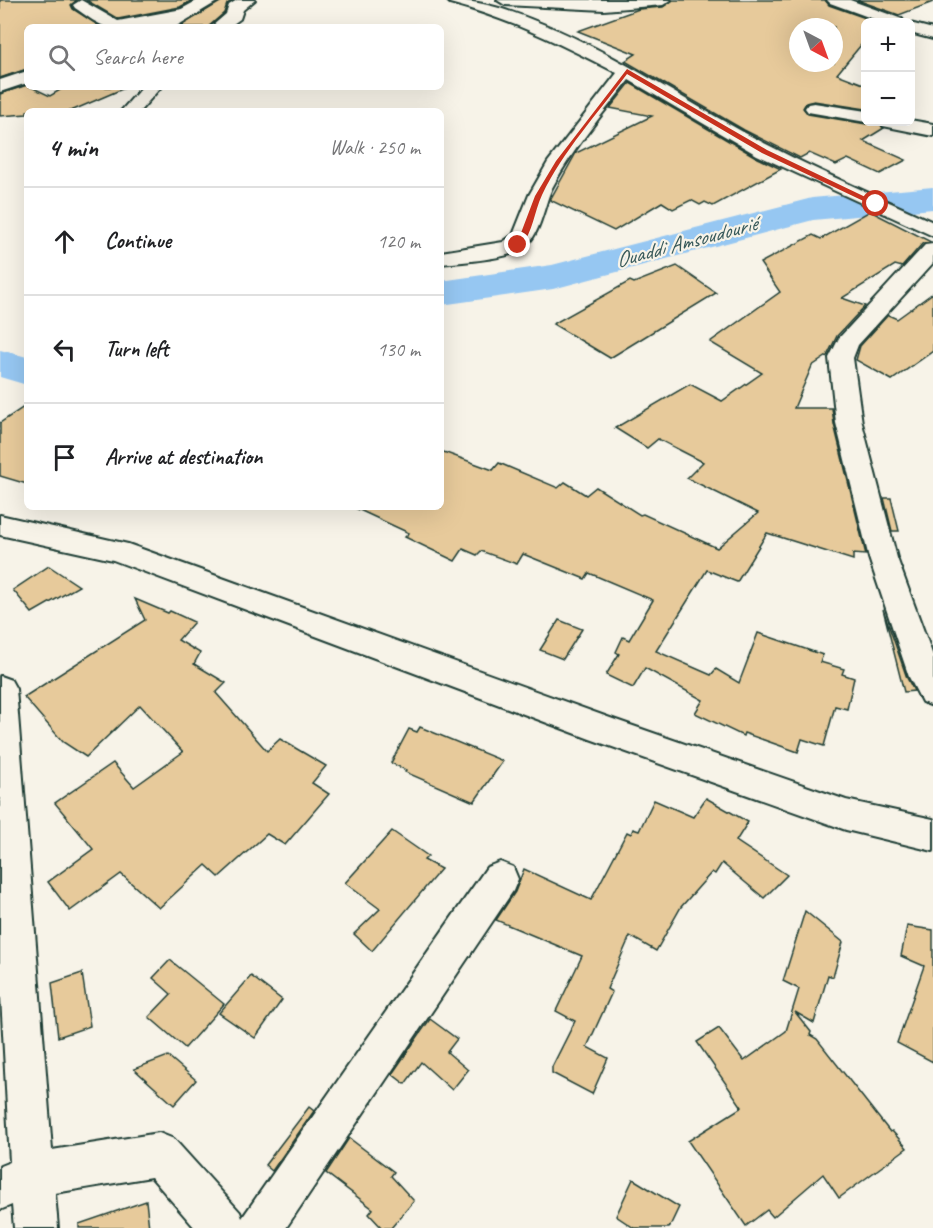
<!DOCTYPE html>
<meta charset="utf-8">
<style>
body{margin:0;font-family:Caveat,sans-serif;background:#f2f2f2;color:#202124}
.controls{position:absolute;right:18px;top:18px;display:grid;overflow:hidden;border-radius:9px;box-shadow:0 6px 24px #0002}
.controls button{width:54px;height:54px;display:grid;place-items:center;padding:0;border:0;border-bottom:2px solid #e0e0e0;background:#fff;color:#202124;font:30px sans-serif}
.compass{position:absolute;left:789px;top:18px;width:54px;height:54px;border-radius:50%;background:#fff;box-shadow:0 6px 24px #0002;rotate:139deg}
.stop{position:absolute;width:18px;height:18px;margin:-14px;border:4px solid #c8321e;border-radius:50%;background:#fff}
.stop.end{background:#c8321e;border-color:#fff;box-shadow:0 2px 6px #0008}
.list{margin:0;padding:0;list-style:none}
h2{display:flex;justify-content:space-between;align-items:center;height:78px;margin:0;padding:0 24px;font-size:26px}
h2 small{font-size:20px;font-weight:400;color:#757577}
.list li{display:grid;grid-template-columns:39px 1fr auto;gap:18px;align-items:center;box-sizing:border-box;height:108px;padding:0 24px;border-top:2px solid #e0e0e0}
.list b{display:block;font-size:22px;white-space:nowrap}
.list em{font-size:20px;font-style:normal;color:#757577}
.icon{flex:none;width:33px;height:33px;fill:none;stroke:currentColor;stroke-width:2;stroke-linecap:round;stroke-linejoin:round}
.map{position:relative;flex:none;width:933px;height:1228px;overflow:hidden}
.search{position:absolute;background:#fff;box-shadow:0 6px 24px #0002;left:24px;top:24px;width:420px;height:66px;display:flex;align-items:center;gap:15px;box-sizing:border-box;padding:0 21px;border-radius:9px;color:#757577;font-size:22px}
.panel{position:absolute;background:#fff;box-shadow:0 6px 24px #0002;left:24px;top:108px;width:420px;height:402px;border-radius:9px}
.map>svg:first-child{display:block}
.lines{fill:none;stroke-linecap:round;stroke-linejoin:round}
.river{fill:#96c7f2;fill-rule:evenodd}
.building{fill:#e7ca9b;stroke:#1f3d34;stroke-width:1.5;fill-rule:evenodd}
.street-casing{stroke:#1f3d34;stroke-width:4}
.secondary-casing{stroke:#1f3d34;stroke-width:5}
.street{fill:#f7f3e8;fill-rule:evenodd}
.secondary{fill:#f7f3e8;fill-rule:evenodd}
.route{fill:#c8321e}
.labels{text-anchor:middle;dominant-baseline:central;stroke-width:4.5;stroke-linejoin:round;paint-order:stroke}
.far-water-label{font-size:22px;font-style:italic;fill:#37595a;stroke:#f7f3e8}
</style>
<div class="map">
<svg width="933" height="1228" viewBox="0 0 933 1228">
<rect width="100%" height="100%" fill="#f7f3e8"/>
<filter id="ink" filterUnits="userSpaceOnUse"><feTurbulence type="fractalNoise" baseFrequency=".0167" numOctaves="2"/><feDisplacementMap in="SourceGraphic" scale="12" xChannelSelector="R" yChannelSelector="G"/><feConvolveMatrix kernelMatrix="1 2 1 2 8 2 1 2 1" color-interpolation-filters="sRGB"/></filter>
<g filter="url(#ink)">
<g class="lines">
<g class="river">
<polygon points="933,187 933,209 813,220 553,289 441,305 441,281 552,265 812,198"/>
<polygon points="0,350 27,357 27,385 0,377"/>
</g>
</g>
<g class="building">
<polygon points="0,0 77,0 71,5 73,9 101,27 27,27 27,69 0,78"/>
<polygon points="86,0 193,0 180,7 118,19"/>
<polygon points="222,0 233,0 227,4 224,13 208,27 179,27"/>
<path d="M673 0H825L829 5 877 22H866V39L837 74 866 85V109L814 101 806 103 803 108 808 114 866 124 868 122H879L884 128 863 141 906 160 880 174 848 159 836 165 809 153 800 158 744 130 625 61 636 54 578 31 639 9 663 7ZM798 27H834V63H798Z"/>
<polygon points="857,0 933,0 933,2 899,15"/>
<polygon points="630,83 756,157 781,169 713,206 705,202 700,205 691,200 673,209 662,202 614,231 550,200 576,153 652,116 610,108"/>
<polygon points="27,85 50,96 65,87 127,87 71,111 27,111 27,114 0,116 0,94"/>
<polygon points="870,211 931,242 923,243 902,267 895,265 842,298 865,306 837,336 827,356 812,366 794,408 832,408 834,424 866,555 853,554 853,560 767,533 737,582 707,570 656,651 711,675 716,669 739,683 758,633 823,655 820,662 844,669 842,674 854,678 847,709 835,706 824,746 802,739 798,752 744,733 743,736 695,713 703,700 645,668 633,688 606,675 619,654 616,652 623,637 629,640 653,600 589,573 585,579 523,554 517,564 481,551 477,555 463,549 455,561 405,537 409,533 353,507 441,507 441,451 493,470 499,463 558,488 565,482 586,495 596,487 640,515 643,514 717,548 758,513 687,478 703,462 658,439 647,448 615,428 690,384 722,401 762,373 710,342 780,292 760,263 813,235 821,239"/>
<polygon points="677,266 716,293 610,358 553,324 630,281 634,283"/>
<polygon points="933,293 933,351 892,380 856,360 860,346 888,315 897,319"/>
<polygon points="27,405 27,484 0,476 0,423"/>
<polygon points="884,498 891,498 899,531 892,531"/>
<polygon points="49,566 79,586 32,613 13,590"/>
<polygon points="135,599 168,613 170,611 194,622 178,640 200,653 194,664 226,683 216,693 267,751 280,739 326,766 312,783 329,794 285,845 267,834 219,877 206,865 159,908 121,874 70,911 48,882 93,849 55,803 113,763 134,787 183,752 140,705 86,757 63,742 24,697 145,620"/>
<polygon points="883,609 907,678 914,691 904,692"/>
<polygon points="559,620 582,629 563,659 540,650"/>
<polygon points="420,727 503,761 474,802 405,772 406,770 391,763 409,729 417,732"/>
<polygon points="706,798 748,822 736,841 787,875 764,898 722,863 715,874 712,872 681,907 656,951 630,936 607,989 612,992 587,1047 608,1058 592,1094 552,1073 552,1067 575,1021 556,1011 582,956 496,920 515,892 524,869 591,900 627,832 631,834 633,829 639,831 654,800 693,817"/>
<polygon points="392,831 428,856 424,860 441,869 372,951 354,934 380,909 345,883"/>
<polygon points="805,911 843,942 833,977 828,975 814,1023 795,1012 811,1032 810,1035 817,1039 890,1132 892,1131 907,1148 839,1198 823,1174 773,1217 767,1210 746,1226 688,1141 742,1107 697,1042 719,1028 744,1061 786,1031 799,989 783,981"/>
<polygon points="907,926 933,930 933,1062 897,1043 924,966 901,956"/>
<polygon points="170,960 224,1004 185,1048 149,1017 171,994 153,978"/>
<polygon points="82,973 90,1026 58,1037 52,983"/>
<polygon points="251,976 282,1000 255,1038 219,1013"/>
<polygon points="430,1019 457,1039 447,1052 468,1070 452,1090 421,1062 405,1084 392,1074"/>
<polygon points="168,1056 196,1080 174,1105 134,1069"/>
<polygon points="309,1107 314,1111 272,1171 265,1165"/>
<polygon points="349,1138 394,1172 391,1176 414,1201 391,1228 382,1228 369,1214 373,1209 326,1173"/>
<polygon points="633,1179 679,1207 669,1228 634,1228 616,1216"/>
<polygon points="146,1201 149,1228 79,1228 79,1224"/>
</g>
<g class="lines">
<defs>
<g id="street">
<path d="M81 0 118 21 193 7 201 12C192 22 117 32 104 26 94 22 84 14 75 8L73 5Z"/>
<polygon points="237,0 255,0 243,10 240,19 229,27 211,27 226,14 229,5"/>
<path d="M447 0C482 0 511 11 543 24 624 57 694 108 772 147 824 174 879 197 933 222V236L757 155 629 80C602 115 573 148 552 188 543 207 541 236 522 249 508 259 460 262 441 264V252L503 242 513 235 529 195 548 162 617 73C559 43 512 20 450 3Z"/>
<polygon points="497,0 671,0 663,5 604,10 505,5"/>
<polygon points="827,0 850,0 902,19 904,22 882,22 830,3"/>
<polygon points="910,23 933,29 933,39 910,33"/>
<polygon points="142,87 161,87 140,111 121,111"/>
<polygon points="814,103 866,111 866,122 870,122 866,122 808,112 805,108 808,104"/>
<polygon points="910,120 933,124 933,136 883,126 881,122"/>
<polygon points="933,244 933,263 858,345 853,358 862,423 897,558 933,656 933,706 922,702 909,677 869,558 836,423 829,358 839,338 925,245"/>
<polygon points="0,515 128,544 613,719 846,800 933,819 933,851 846,830 590,739 113,560 0,535"/>
<polygon points="0,676 11,680 16,689 52,1150 159,1133 174,1139 240,1212 242,1218 487,867 500,862 513,867 518,879 513,891 286,1228 195,1228 151,1177 55,1193 58,1228 14,1228 12,1205 0,1210 0,1166 10,1162 0,978"/>
</g>
<g id="secondary">
<polygon points="198,0 220,0 175,27 153,27 156,23"/>
<polygon points="27,71 27,83 0,92 0,80"/>
</g>
</defs>
<use href="#street" class="street-casing"/>
<use href="#secondary" class="secondary-casing"/>
<use href="#street" class="street"/>
<use href="#secondary" class="secondary"/>
</g>
</g>
<path class="route" d="M627 69 767 150 880 204 874 206 762 153 627 74C598 113 563 151 542 195 534 212 533 232 521 246H516L535 196 556 161Z"/>
<g class="labels">
<g class="far-water-label">
<text transform="translate(686 242) rotate(-15)">Ouaddi Amsoudourié</text>
</g>
</g>
</svg>
<div class="controls">
<button>+</button>
<button>−</button>
</div>
<svg class="compass" viewBox="-18 -18 36 36"><path d="M0-13l5 13h-10z" fill="#e53935"/><path d="M0 13l5-13h-10z" fill="#757577"/></svg>
<div class="stop" style="left:876px;top:204px"></div>
<div class="stop end" style="left:518px;top:245px"></div>
<div class="search"><svg class="icon" aria-label="search" viewBox="0 0 24 24"><circle cx="10" cy="10" r="6"/><path d="M15 15l6 6"/></svg>Search here</div>
<section class="panel">
<h2>4 min<small>Walk · 250 m</small></h2>
<ul class="list">
<li><svg class="icon" aria-label="ahead" viewBox="0 0 24 24"><path d="M12 20V5M6 11l6-6 6 6"/></svg><div><b>Continue</b></div><em>120 m</em></li>
<li><svg class="icon" aria-label="left" viewBox="0 0 24 24"><path d="M17 20v-9H6M10 6l-5 5 5 5"/></svg><div><b>Turn left</b></div><em>130 m</em></li>
<li><svg class="icon" aria-label="arrive" viewBox="0 0 24 24"><path d="M6 21V4h12l-3 4 3 4H6"/></svg><div><b>Arrive at destination</b></div></li>
</ul>
</section>
</div>
